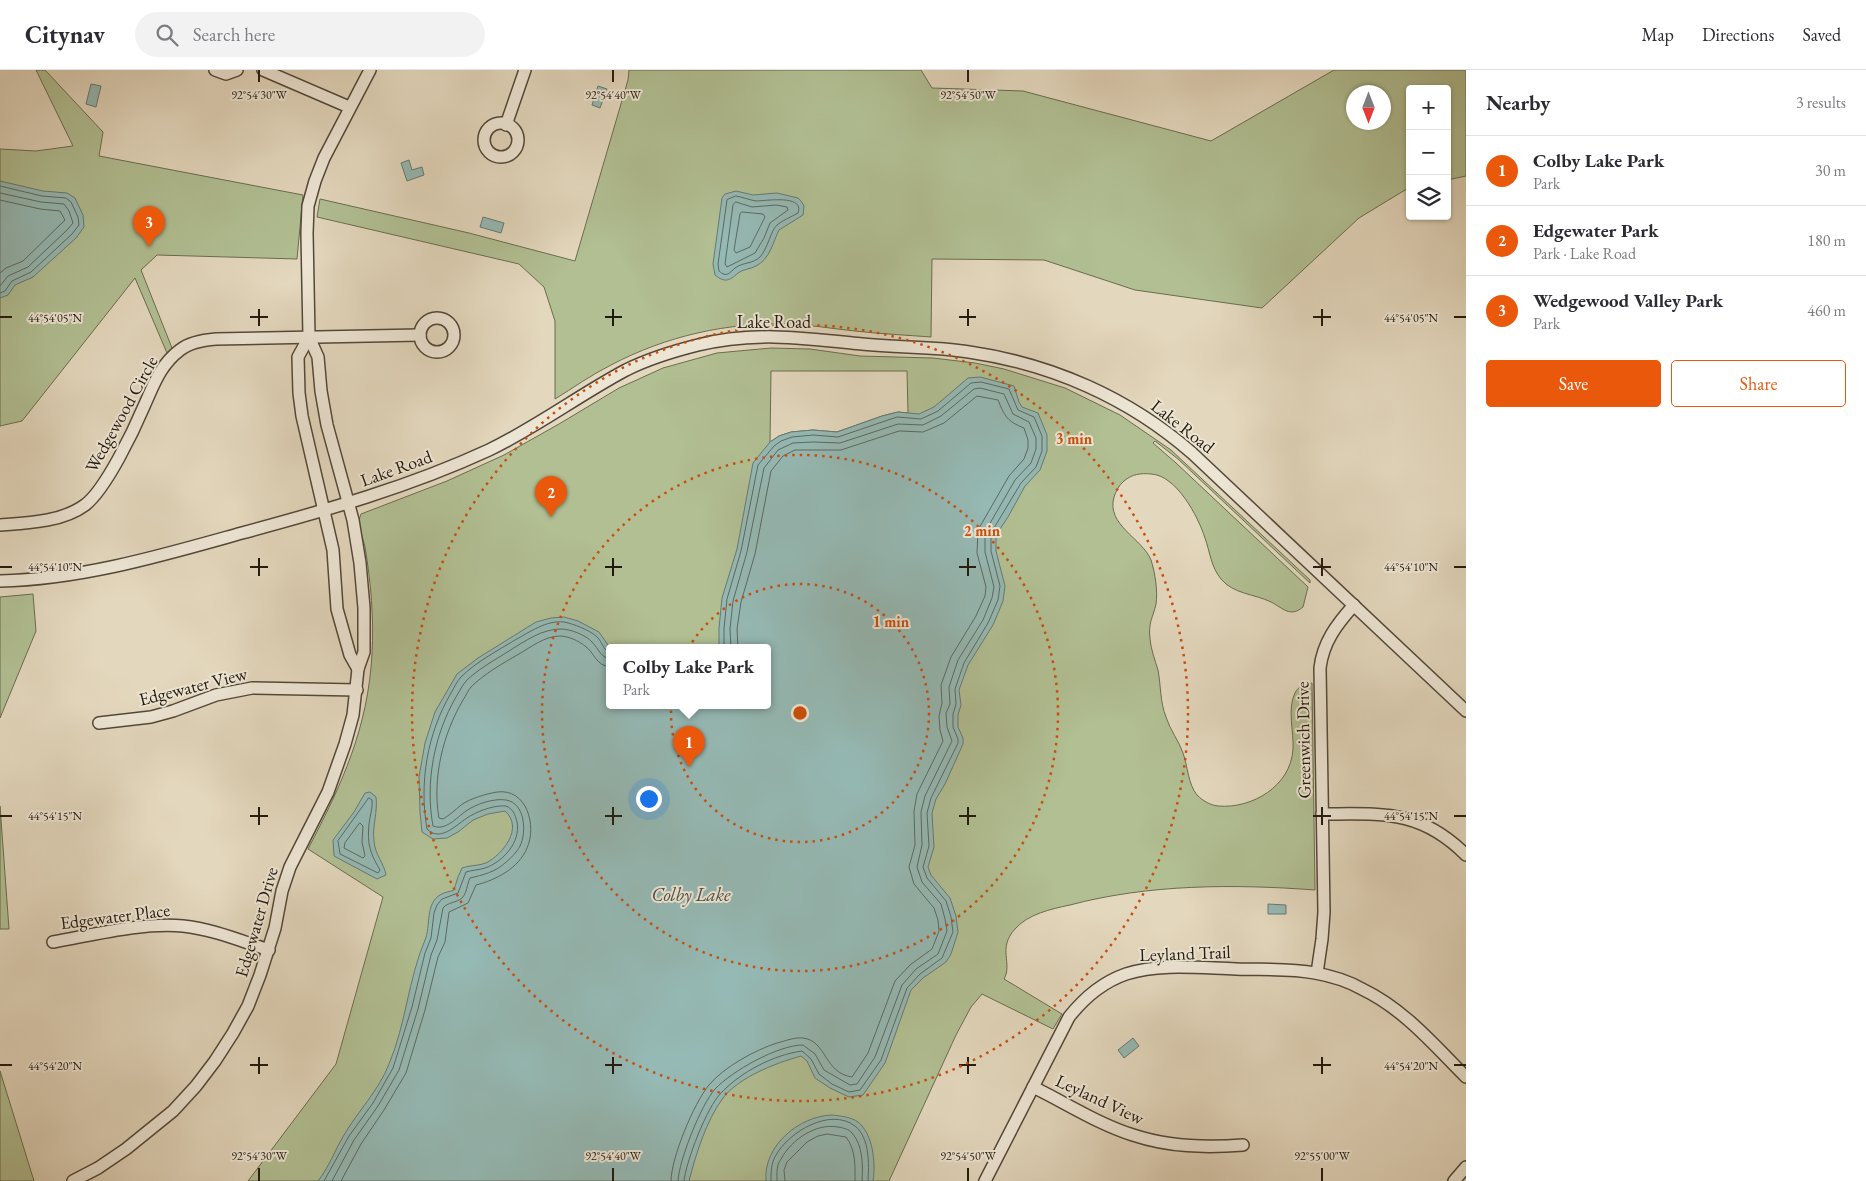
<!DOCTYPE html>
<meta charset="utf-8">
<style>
body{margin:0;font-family:"EB Garamond",serif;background:#f2f2f3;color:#2b2b33}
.controls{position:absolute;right:15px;top:15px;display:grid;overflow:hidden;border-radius:5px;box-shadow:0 1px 4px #0004}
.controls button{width:45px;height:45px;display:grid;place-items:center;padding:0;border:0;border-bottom:1px solid #e1e1e2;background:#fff;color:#2b2b33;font:25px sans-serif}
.compass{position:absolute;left:1346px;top:15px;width:45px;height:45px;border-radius:50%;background:#fff;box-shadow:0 1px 4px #0004;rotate:180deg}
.you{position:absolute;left:648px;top:728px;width:18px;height:18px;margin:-12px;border:4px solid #fff;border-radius:50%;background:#1a73e8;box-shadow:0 0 0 8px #1a73e833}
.badge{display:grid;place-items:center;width:32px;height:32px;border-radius:50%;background:#ea580c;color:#fff;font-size:16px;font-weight:700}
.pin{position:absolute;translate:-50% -41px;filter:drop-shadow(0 1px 2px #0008)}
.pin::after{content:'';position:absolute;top:26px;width:18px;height:15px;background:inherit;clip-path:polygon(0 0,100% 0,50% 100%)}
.popup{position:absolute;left:606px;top:574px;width:165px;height:65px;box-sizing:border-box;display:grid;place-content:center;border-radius:5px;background:#fff;filter:drop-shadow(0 1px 4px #0005);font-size:16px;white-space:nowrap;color:#7c7c81}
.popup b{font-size:19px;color:#2b2b33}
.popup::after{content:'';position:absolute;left:50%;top:100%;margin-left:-10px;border:10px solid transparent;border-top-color:#fff}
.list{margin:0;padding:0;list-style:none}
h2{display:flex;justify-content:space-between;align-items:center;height:65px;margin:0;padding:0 20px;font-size:21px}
h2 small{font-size:16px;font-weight:400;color:#7c7c81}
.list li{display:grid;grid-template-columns:32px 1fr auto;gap:15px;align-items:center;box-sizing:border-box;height:70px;padding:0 20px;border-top:1px solid #e1e1e2}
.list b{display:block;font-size:19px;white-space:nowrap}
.list p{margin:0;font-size:16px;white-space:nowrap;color:#7c7c81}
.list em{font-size:16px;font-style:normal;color:#7c7c81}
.actions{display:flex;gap:10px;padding:15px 20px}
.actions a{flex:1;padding:11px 0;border:1px solid #ea580c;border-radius:5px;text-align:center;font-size:18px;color:#ea580c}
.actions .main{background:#ea580c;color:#fff}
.icon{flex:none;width:28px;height:28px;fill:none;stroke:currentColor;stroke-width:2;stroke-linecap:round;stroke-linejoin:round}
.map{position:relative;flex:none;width:1466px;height:1111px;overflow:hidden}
header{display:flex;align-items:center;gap:30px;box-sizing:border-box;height:70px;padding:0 25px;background:#fff;border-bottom:1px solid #e1e1e2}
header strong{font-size:24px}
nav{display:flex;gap:28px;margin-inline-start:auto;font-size:18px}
.search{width:350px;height:45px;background:#f2f2f3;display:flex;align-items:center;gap:12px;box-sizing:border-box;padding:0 18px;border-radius:28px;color:#7c7c81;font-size:19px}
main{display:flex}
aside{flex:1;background:#fff}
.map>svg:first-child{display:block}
.green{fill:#b1bf93;stroke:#6a6c50;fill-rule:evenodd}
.water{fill:#95b9b4;stroke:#677972}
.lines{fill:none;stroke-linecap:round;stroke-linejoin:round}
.shore{stroke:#5c6961;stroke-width:1}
.minor-casing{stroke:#52483a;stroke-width:14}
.minor{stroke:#ede5d4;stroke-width:11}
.ticks{fill:none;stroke:#22190e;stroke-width:2}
.ring{fill:none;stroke:#ca4f0c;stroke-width:2.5;stroke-dasharray:2.5 5}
.labels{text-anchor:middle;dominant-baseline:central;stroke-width:4;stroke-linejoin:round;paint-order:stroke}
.street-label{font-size:18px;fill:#22190e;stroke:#ede5d4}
.water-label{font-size:19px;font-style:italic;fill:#4a5148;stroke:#ede5d4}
.ticks-label{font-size:12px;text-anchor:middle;fill:#22190e;stroke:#ede5d4;stroke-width:4;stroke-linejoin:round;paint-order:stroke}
.centre{fill:#ca4f0c;stroke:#ede5d4;stroke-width:2.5}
.ring-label{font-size:15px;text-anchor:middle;font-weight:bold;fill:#ca4f0c;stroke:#ede5d4;stroke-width:4;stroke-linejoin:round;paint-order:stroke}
</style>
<header>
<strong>Citynav</strong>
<div class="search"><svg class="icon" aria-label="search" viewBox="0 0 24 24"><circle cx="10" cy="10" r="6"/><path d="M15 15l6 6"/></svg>Search here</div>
<nav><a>Map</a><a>Directions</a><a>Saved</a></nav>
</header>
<main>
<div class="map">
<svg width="1466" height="1111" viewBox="0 0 1466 1111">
<rect width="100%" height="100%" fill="#e3d7bd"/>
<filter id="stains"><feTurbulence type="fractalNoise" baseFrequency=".004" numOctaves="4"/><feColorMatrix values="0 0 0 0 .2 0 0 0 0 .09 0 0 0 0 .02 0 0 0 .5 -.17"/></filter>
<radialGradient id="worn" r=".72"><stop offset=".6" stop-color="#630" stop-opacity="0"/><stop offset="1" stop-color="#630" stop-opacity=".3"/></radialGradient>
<g class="green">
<polygon points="36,0 45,0 103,62 99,86 303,125 297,189 157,185 141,200 172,278 167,283 135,208 22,351 0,356 0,79 36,81 73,76"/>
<path d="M629 0H921L932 18 1023 21 1211 71 1334 0H1466V106L1447 110V19H1410V117L1359 148 1262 238 1135 220 1044 190 932 189 931 267C906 265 881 264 855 261 834 259 812 255 791 254 728 252 666 266 611 295 591 305 573 318 555 329V251L544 217 519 194 317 147 320 129 469 163 575 191 628 10ZM1354 22H1384V52H1354Z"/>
<path d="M771 278 810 279 860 286 933 288 975 293 1004 299 1065 318 1120 345 1171 380 1310 510V513L1178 389 1155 371 1153 373 1176 393 1308 517 1303 537C1290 548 1283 538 1271 532 1255 524 1233 524 1221 509 1211 497 1210 482 1205 468 1198 446 1176 405 1151 404 1141 403 1132 404 1124 411 1119 415 1116 421 1114 427 1106 455 1142 468 1151 490 1155 502 1158 522 1156 534 1153 548 1148 552 1150 569 1151 580 1155 590 1158 600 1161 616 1160 632 1166 647 1170 660 1179 671 1183 683 1188 697 1188 714 1197 725 1203 731 1210 735 1218 736 1252 739 1291 716 1293 679 1294 662 1287 639 1295 623 1298 616 1305 615 1312 613L1315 820C1234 814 1149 814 1070 835 1051 839 1028 844 1015 859 997 879 1013 893 1004 909L1062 944 1053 959 982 924 971 937 956 965 889 1111H248L336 994 383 827 308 779C342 714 368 658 372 584 374 548 371 513 365 477 363 467 356 454 361 444L447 411 504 385 559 354 619 318 663 298 717 283ZM771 301H907L908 343 898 342 882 346 837 362 813 360 791 362 779 366 770 372ZM610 578H768V636H610Z"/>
<polygon points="33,524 36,561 0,648 0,527"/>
<polygon points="0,736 9,859 0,859"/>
<polygon points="0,1001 34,1111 0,1111"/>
</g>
<g class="water">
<polygon points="91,14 101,16 96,37 86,34"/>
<polygon points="598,16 607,19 600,38 592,35"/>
<polygon points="409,90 412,100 422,97 424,105 407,111 401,93"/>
<polygon points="0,111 43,121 67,123 75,128 83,145 84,157 76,168 33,207 15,215 8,225 0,228"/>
<path d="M736 121 753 125 777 123 798 128 801 131 804 136 803 145 779 160C773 172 770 189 756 196 751 199 743 199 738 203 729 211 725 213 715 205L713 194 722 128 725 124Z"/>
<polygon points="483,147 504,153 501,163 480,157"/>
<path d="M980 307 1014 316 1019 332 1022 337 1038 343 1047 365V381L1040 400 1025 416 1008 447 996 465V481L1005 516 1003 531 993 555 968 595 959 620 961 635 958 645V657L963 668V674L945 714 936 729 932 743 934 777 928 797 931 805 950 828 956 846 958 862 951 884 946 892 923 908 911 920 885 993 863 1025 849 1027 830 1018 815 1008 807 991 801 986C776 993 739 1007 723 1028 706 1051 696 1084 689 1111H318C329 1097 335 1080 344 1065 358 1041 379 1020 389 994 406 954 408 910 425 870 431 856 425 834 440 825 444 822 450 822 454 820L458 807 462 798C470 795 478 796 486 793 503 784 524 758 505 741L488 744 473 750 458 762 447 768 433 769 422 762 420 742 419 707 425 673 435 642 457 604 478 588 536 552 551 548 564 547 578 551 599 562 610 578V636H768V578H719V558L722 528 737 479 753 393 770 372 779 366 791 362 813 360 837 362 882 346 898 342 919 344 934 337 968 308Z"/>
<path d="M370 722 376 727C378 742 372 756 374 771 375 785 384 793 386 805L377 809 334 786 333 770 354 742 365 723Z"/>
<polygon points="1268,834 1286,835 1286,844 1268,844"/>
<polygon points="1133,968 1139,976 1124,988 1118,980"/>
<path d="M832 1045C841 1046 851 1047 858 1052 873 1064 876 1093 873 1111H766C763 1076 799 1046 832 1045Z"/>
</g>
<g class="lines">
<g class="shore">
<polyline points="0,116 42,126 66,128 71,132 78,147 79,155 72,164 31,202 12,211 5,221 0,223"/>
<polyline points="0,123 41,132 64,134 69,141 73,153 67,160 28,197 8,206 0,216"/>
<path d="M736 126C743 127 749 130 756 131 765 131 805 124 798 143 791 147 783 150 777 155 771 160 768 178 760 187 753 194 743 192 735 198 729 203 727 208 719 201L718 194 727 130Z"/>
<polyline points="0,130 40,139 60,141 65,150 23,191 6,198 0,203"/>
<polygon points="736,132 752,137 776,135 787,137 788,140 770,153 764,168 755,183 727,197 725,194 733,135"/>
<polygon points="742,142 763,144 765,147 750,177 736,183 734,180 740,144"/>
<path d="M369 728 372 730C373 738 370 745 369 754 367 774 370 783 380 800L378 803 340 784 338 771Z"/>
<polygon points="360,753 363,756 362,772 365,786 363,788 344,778 345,773"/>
<path d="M324 1111 349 1066 373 1033 393 998 412 937 425 883 431 868 434 843 437 835 442 829 458 823 466 802C472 800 479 800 485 798 503 792 521 772 517 752 515 744 513 739 506 736 495 735 481 740 472 745 459 751 442 774 427 759 419 713 427 664 451 623 454 618 457 611 461 607 476 592 497 581 515 570 530 562 546 550 564 552 574 554 589 560 596 566 602 571 603 580 610 583"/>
<path d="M332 1111 354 1070 378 1036 399 1000 418 939 431 885 437 870 443 838C448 832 456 833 462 828 467 823 467 814 470 808 483 805 495 802 505 793 510 789 517 782 520 776 527 762 525 733 506 730 494 728 476 734 466 741 456 748 446 761 433 756 425 713 434 665 456 627 459 622 462 616 466 611 478 599 495 590 509 581 525 571 542 559 561 559 570 559 586 565 592 572 599 579 600 587 610 589"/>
<path d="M341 1111 361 1074 384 1040 406 1003 425 940 438 887 445 872 449 842 468 833 476 815C496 810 519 798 527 778 537 756 527 718 497 722 486 724 471 728 461 735 455 740 450 745 443 749L439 748C432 708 443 664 463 630 466 626 468 620 471 617 484 604 503 593 519 584 531 577 545 566 560 566 568 566 579 571 585 576 595 583 595 595 610 597"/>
<path d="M671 1111C671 1088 694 1033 709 1015 724 997 755 980 777 973 785 971 795 967 803 968 827 971 824 1003 852 1007L868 983 895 911 910 895 932 879 939 861 938 850 934 838 914 814 909 797 915 775 914 741 917 724 943 671 940 660 939 646 942 633 941 615 951 587 976 546 985 526 986 517 977 483 978 460 1009 406 1024 389 1028 378V370L1024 358C1007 351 1005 347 998 330L977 326 944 353 923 362 899 361 841 380H795L783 386 771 401 755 484 741 532 737 559 738 578"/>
<path d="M678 1111C679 1090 701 1035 715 1019 732 1001 778 975 803 975L815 984 824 1000 850 1015 857 1014 875 987 902 915 916 899 938 884 947 861 945 849 941 834 922 812 917 797 922 775 921 742 925 726 952 671 947 657 946 643 950 634 949 617 958 590 983 550 992 528 994 517 985 482V462L1015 410 1031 393 1036 379V368L1029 352 1013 344 1004 324 980 318 974 319 941 346 923 355 898 354 840 373 813 372 793 373 778 380 764 398 747 482 733 531 730 559 731 578"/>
<path d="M684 1111C686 1091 707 1037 721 1023 741 1002 773 985 802 981L811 989 819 1004 832 1014 849 1022 860 1020 881 990 907 918 920 904 942 888 953 862 951 847 946 831 927 808 923 797 929 776 927 743 931 728 958 673V669L953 657V644L956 634 955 619 964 593 988 553 998 530 1000 516 991 481V463L1021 413 1036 397 1042 381V366L1034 347 1018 340 1009 319 981 312 971 313 938 341 921 349 897 347 838 367 813 365 792 367 781 371 774 376 758 395 741 481 727 529 724 559V578"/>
<path d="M771 1111C771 1102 771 1093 776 1085 789 1062 830 1037 855 1056 870 1068 869 1095 868 1111"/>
<path d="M777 1111C777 1103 776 1096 781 1089 792 1069 816 1053 838 1057 843 1058 849 1059 852 1063 863 1075 863 1096 862 1111"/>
<path d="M785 1111 784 1100 787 1092 807 1072 818 1066 827 1064 846 1067C856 1080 855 1096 855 1111"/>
</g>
<defs>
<g id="minor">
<polyline points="215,0 226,4 237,0"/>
<polyline points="263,0 349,37"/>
<circle cx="501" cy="70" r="17"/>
<polyline points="506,55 525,0"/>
<circle cx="437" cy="265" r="17"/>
<polyline points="309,267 298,287 299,323 302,346 333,480 337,539 350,585 358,599"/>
<path d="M0 455C27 453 62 452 85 435 106 419 134 360 145 334 154 314 161 294 180 280 190 272 203 270 216 269L420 265"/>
<path d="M0 511C83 509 163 485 242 463 327 440 409 417 489 380 537 357 579 325 626 300 648 289 674 281 698 275 754 261 805 268 862 274 898 278 934 276 969 282 1052 294 1129 328 1192 383L1466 641"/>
<polyline points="99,653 151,647 173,641 216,625 252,618 357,620"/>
<path d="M1322 744C1382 744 1420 739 1466 785"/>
<path d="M53 872C93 865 143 852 183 856 212 859 241 871 269 880"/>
<path d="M1317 903 1322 869 1324 842 1320 598C1323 572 1337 554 1354 535"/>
<path d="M1033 1017C1066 1033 1098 1054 1133 1065 1169 1077 1205 1078 1243 1075"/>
<polyline points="73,1111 98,1098 126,1079 173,1041 196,1016 215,991 233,963 248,936 260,905 275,858 282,821 290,797 328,722 345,674 353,645 358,599 364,582 364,538 360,493 353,450 327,355 321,321 318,287 309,267 307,163 308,136 315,111 324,88 370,0"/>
<path d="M985 1111 1069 947C1084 928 1103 912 1126 904 1160 893 1200 898 1236 899 1262 900 1289 898 1315 903 1332 906 1348 911 1362 919 1404 939 1434 975 1466 1007"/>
<polyline points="1454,1111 1466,1097"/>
</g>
</defs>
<use href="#minor" class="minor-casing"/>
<use href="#minor" class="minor"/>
</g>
<path class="ticks" d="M259 0V12M613 0V12M968 0V12M259 239V256M613 239V256M968 239V256M1322 239V256M0 247H12M250 247H268M605 247H622M959 247H976M1313 247H1331M1454 247H1466M259 488V506M613 488V506M968 488V506M1322 488V506M0 497H12M250 497H268M605 497H622M959 497H976M1313 497H1331M1454 497H1466M259 737V755M613 737V755M968 737V755M1322 737V755M0 746H12M250 746H268M605 746H622M959 746H976M1313 746H1331M1454 746H1466M259 987V1004M613 987V1004M968 987V1004M1322 987V1004M0 995H12M250 995H268M605 995H622M959 995H976M1313 995H1331M1454 995H1466M259 1098V1111M613 1098V1111M968 1098V1111M1322 1098V1111"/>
<g class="ring">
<circle cx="800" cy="643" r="129"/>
<circle cx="800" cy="643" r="258"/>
<circle cx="800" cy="643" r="388"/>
</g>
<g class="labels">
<g class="street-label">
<text x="774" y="251">Lake Road</text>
<text transform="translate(121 344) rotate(-61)">Wedgewood Circle</text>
<text transform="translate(1183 356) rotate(38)">Lake Road</text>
<text transform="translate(396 398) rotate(-20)">Lake Road</text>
<text transform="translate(193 616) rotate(-14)">Edgewater View</text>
<text transform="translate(1303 670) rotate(-91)">Greenwich Drive</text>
<text transform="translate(115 846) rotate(-7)">Edgewater Place</text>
<text transform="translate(256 852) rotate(-74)">Edgewater Drive</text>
<text transform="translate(1185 883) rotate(-2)">Leyland Trail</text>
<text transform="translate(1100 1029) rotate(25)">Leyland View</text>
</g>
<g class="water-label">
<text x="691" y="824">Colby Lake</text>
</g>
</g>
<g class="ticks-label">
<text x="259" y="29">92°54'30"W</text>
<text x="613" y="29">92°54'40"W</text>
<text x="968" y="29">92°54'50"W</text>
<text x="1411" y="252">44°54'05"N</text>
<text x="55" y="252">44°54'05"N</text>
<text x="1411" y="501">44°54'10"N</text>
<text x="55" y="501">44°54'10"N</text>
<text x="1411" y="750">44°54'15"N</text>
<text x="55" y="750">44°54'15"N</text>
<text x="1411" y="1000">44°54'20"N</text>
<text x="55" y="1000">44°54'20"N</text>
<text x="259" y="1090">92°54'30"W</text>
<text x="613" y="1090">92°54'40"W</text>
<text x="968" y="1090">92°54'50"W</text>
<text x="1322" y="1090">92°55'00"W</text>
</g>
<circle cx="800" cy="643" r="8" class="centre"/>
<g class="ring-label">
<text x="1074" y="374">3 min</text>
<text x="982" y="466">2 min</text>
<text x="891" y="557">1 min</text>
</g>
<rect width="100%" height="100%" filter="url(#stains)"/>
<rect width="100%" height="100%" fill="url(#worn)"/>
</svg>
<div class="controls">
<button>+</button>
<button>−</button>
<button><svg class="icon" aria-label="layers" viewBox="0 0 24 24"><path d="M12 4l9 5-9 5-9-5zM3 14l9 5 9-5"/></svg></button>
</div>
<svg class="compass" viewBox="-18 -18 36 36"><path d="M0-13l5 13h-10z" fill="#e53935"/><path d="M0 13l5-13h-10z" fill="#7c7c81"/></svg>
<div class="you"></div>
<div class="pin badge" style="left:689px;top:697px">1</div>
<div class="popup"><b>Colby Lake Park</b>Park</div>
<div class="pin badge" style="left:551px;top:447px">2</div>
<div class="pin badge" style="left:149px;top:177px">3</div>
</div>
<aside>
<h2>Nearby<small>3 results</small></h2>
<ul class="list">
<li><span class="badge">1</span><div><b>Colby Lake Park</b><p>Park</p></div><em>30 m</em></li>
<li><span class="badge">2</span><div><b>Edgewater Park</b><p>Park · Lake Road</p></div><em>180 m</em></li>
<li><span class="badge">3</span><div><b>Wedgewood Valley Park</b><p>Park</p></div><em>460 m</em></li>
</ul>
<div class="actions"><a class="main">Save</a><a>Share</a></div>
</aside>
</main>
